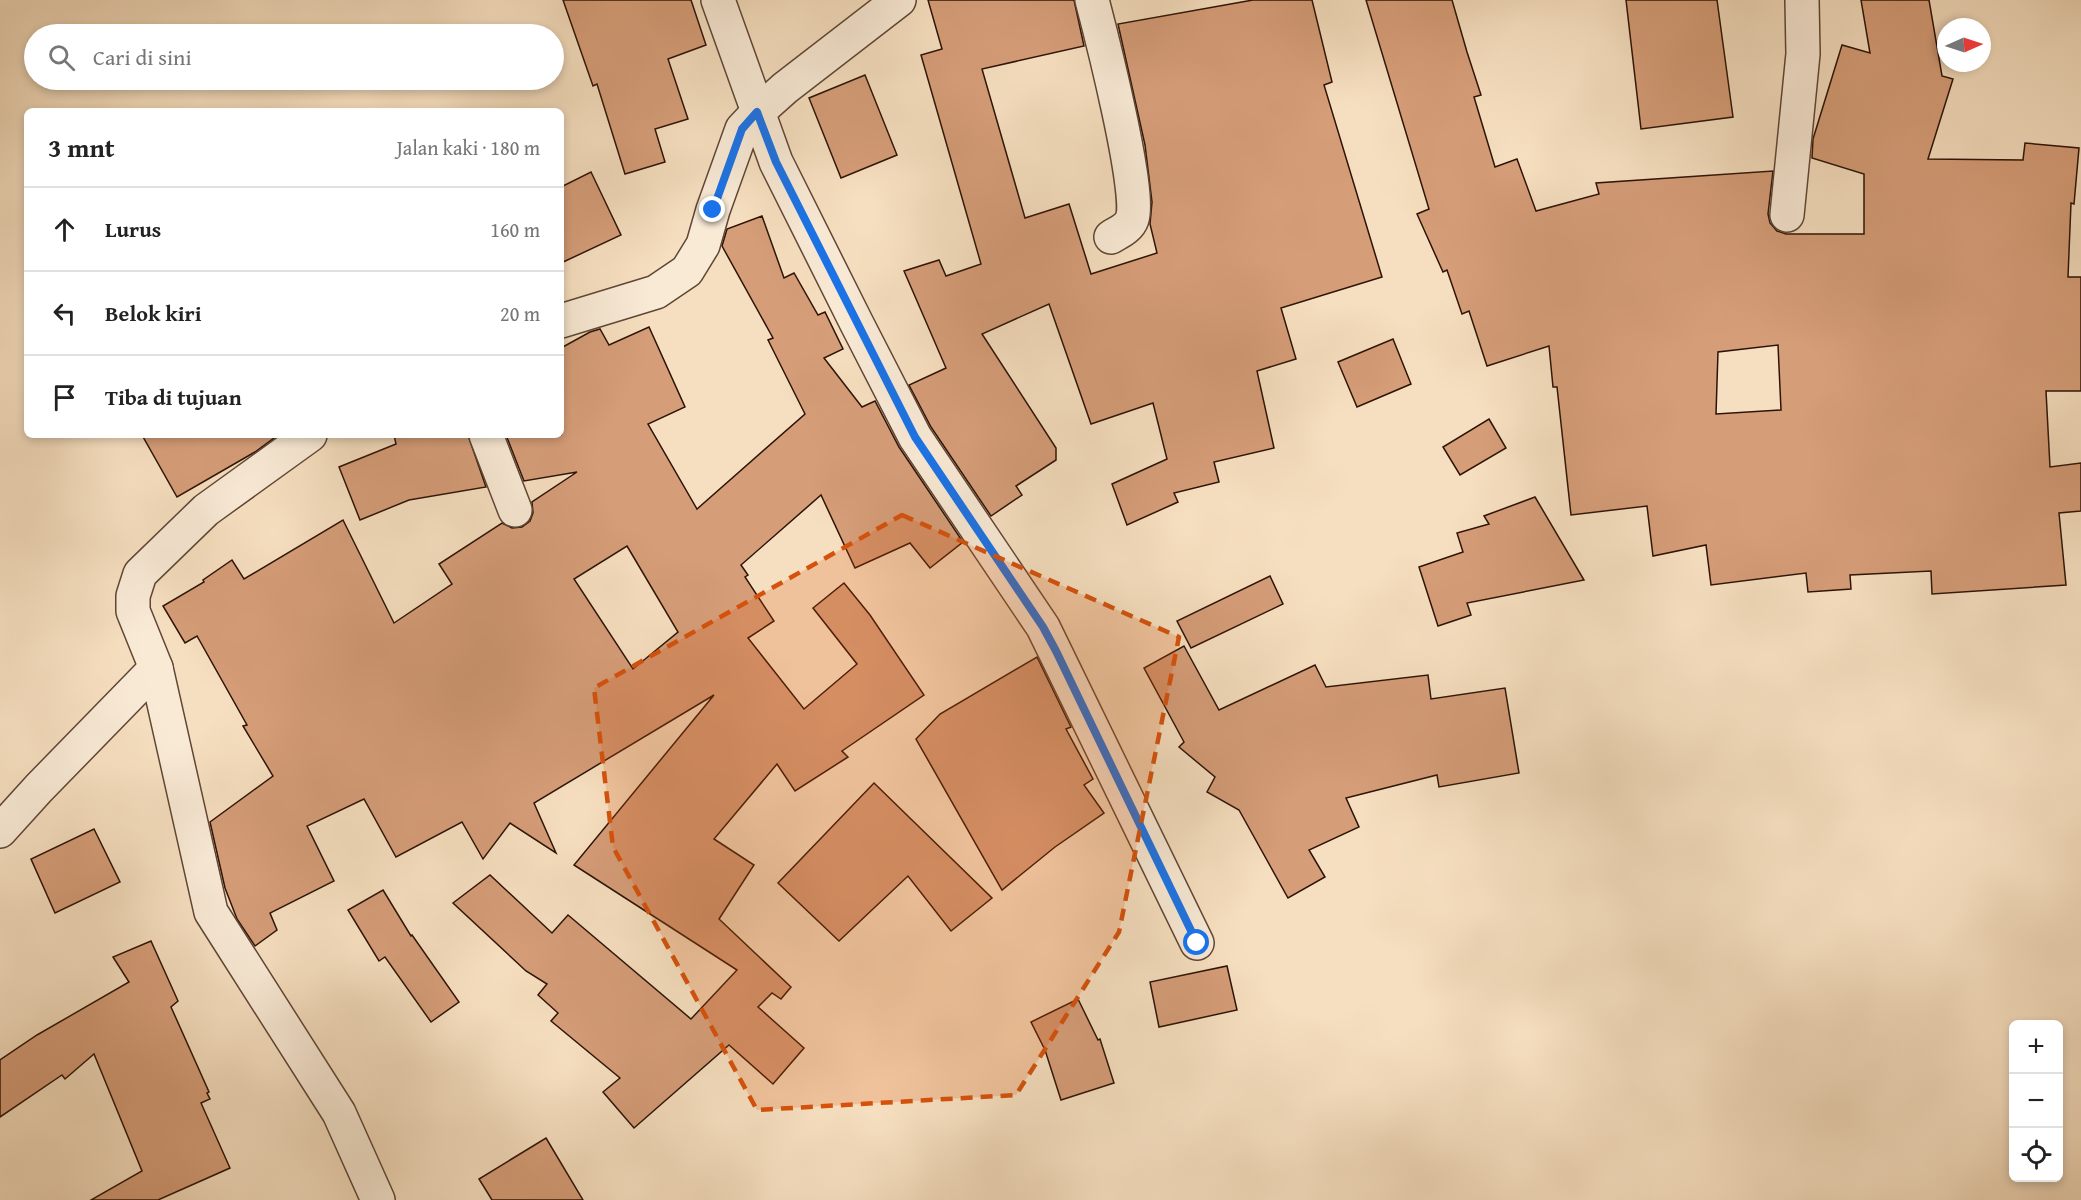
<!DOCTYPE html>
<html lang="id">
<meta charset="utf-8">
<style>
body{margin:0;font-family:"Gentium Book Plus",serif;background:#f2f2f2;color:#222}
.controls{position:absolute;right:18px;bottom:18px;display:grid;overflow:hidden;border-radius:9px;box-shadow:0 3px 9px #0003}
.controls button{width:54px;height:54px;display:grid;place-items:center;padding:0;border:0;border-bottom:2px solid #e0e0e0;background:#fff;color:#222;font:30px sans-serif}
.compass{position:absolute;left:1937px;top:18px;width:54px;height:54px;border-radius:50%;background:#fff;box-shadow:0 3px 9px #0003;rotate:87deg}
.stop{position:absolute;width:18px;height:18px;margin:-14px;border:4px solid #1a73e8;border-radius:50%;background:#fff}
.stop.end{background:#1a73e8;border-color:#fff;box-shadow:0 2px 6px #0008}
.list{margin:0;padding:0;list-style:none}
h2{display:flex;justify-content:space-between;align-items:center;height:78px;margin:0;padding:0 24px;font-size:26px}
h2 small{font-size:20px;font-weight:400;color:#767676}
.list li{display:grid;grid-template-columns:39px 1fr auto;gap:18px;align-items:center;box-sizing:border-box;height:84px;padding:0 24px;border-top:2px solid #e0e0e0}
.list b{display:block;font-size:22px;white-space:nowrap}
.list em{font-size:20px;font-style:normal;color:#767676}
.icon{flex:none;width:33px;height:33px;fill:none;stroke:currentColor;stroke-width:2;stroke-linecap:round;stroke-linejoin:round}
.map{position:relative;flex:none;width:2081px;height:1200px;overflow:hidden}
.search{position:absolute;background:#fff;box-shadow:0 3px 9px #0003;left:24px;top:24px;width:540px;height:66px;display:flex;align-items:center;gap:15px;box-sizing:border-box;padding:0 21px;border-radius:33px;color:#767676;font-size:22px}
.panel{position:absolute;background:#fff;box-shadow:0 3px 9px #0003;left:24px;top:108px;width:540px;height:330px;border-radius:9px}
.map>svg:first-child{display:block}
.building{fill:#d59d78;stroke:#2d1307;stroke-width:1.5;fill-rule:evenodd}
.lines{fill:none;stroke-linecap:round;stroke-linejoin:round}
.minor-casing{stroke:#5f4635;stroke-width:36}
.minor{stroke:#f9ead6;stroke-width:33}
.route{stroke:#1a73e8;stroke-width:8}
.marked{fill:#d5520c;fill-opacity:0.2;stroke:#d5520c;stroke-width:4.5;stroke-dasharray:12 8;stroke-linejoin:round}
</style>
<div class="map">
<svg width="2081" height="1200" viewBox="0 0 2081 1200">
<rect width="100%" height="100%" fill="#f6dfc0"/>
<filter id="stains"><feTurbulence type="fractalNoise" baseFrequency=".00333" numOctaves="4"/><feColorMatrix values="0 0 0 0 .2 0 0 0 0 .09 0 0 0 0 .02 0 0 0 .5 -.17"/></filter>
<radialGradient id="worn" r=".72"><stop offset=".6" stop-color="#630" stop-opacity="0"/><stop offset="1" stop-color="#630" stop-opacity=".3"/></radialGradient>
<g class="building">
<polygon points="563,0 691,0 706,45 668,59 688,119 655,129 665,162 625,174 597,84 593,86"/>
<polygon points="928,0 1074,0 1084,46 982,69 1025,218 1069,204 1091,274 1157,253 1150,224 1152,202 1145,145 1118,24 1253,0 1312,0 1332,82 1324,85 1382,277 1281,308 1296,359 1257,371 1274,448 1214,462 1219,482 1174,493 1178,502 1127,525 1112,484 1167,459 1153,403 1091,424 1049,304 982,334 1056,448 1056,460 1016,486 1022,495 991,516 931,427 909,385 946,368 904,271 939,260 946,276 981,264 921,55 942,49"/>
<path d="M1366 0H1452L1467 52 1481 95 1474 97 1495 167 1517 159 1536 211 1599 194 1596 183 1773 171 1768 214 1770 223 1777 231 1786 234H1864V174L1812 158 1813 139 1842 45 1870 53 1861 0H1929L1942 76 1953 79 1928 159 2023 160 2025 143 2079 148 2074 204 2071 203 2068 277H2081V391H2046L2050 467 2081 463V511L2059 513 2066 585 1932 594 1931 571 1850 575 1851 589 1808 592 1806 573 1711 585 1706 545 1653 556 1647 506 1571 515 1557 387H1553L1549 346 1487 366 1469 311 1462 314 1447 270 1443 272 1417 214 1429 209ZM1778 345 1781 410 1716 414 1718 352Z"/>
<polygon points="1626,0 1717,0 1733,117 1641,129"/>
<polygon points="865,75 897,155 841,178 809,98"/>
<polygon points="591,172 621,235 561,263 561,187"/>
<path d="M762 216 784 278 794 273 818 315 825 312 843 349 824 358 862 407 875 401 899 447 963 542 930 568 910 543 855 568 821 495 741 565 748 575 745 577 774 621 748 638 804 709 857 664 813 608 844 583 870 615 924 695 842 751 848 757 795 791 777 764 714 839 754 865 719 919 791 987 781 999 772 993 758 1007 804 1048 773 1084 729 1045 634 1128 603 1092 620 1078 551 1021 558 1013 538 995 547 984 526 971 453 903 490 875 552 933 568 915 691 1019 737 970 574 865 714 695 534 803 556 853 510 823 483 859 462 822 396 857 364 799 307 826 334 881 270 913 277 930 255 946 237 919 225 888 210 822 273 776 243 726 247 725 197 636 185 643 163 606 204 582 203 580 232 560 244 579 343 520 394 623 452 584 439 564 502 523 512 528 522 527 530 521 533 513 532 502 577 472 524 481 506 435H561V348L590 332 600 329 609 345 649 327 685 407 648 424 697 509 805 414 768 340 773 338 722 246 727 229ZM627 546 678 632 633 669 574 579Z"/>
<polygon points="1393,339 1411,384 1357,407 1338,362"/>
<polygon points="1489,419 1506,448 1460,475 1443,447"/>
<polygon points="142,435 278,435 255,452 177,497"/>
<polygon points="394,435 468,435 486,487 409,500 360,520 339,467 396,444"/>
<polygon points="1535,497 1584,580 1467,603 1471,615 1438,626 1419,567 1463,552 1457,533 1489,524 1484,516"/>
<polygon points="1270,576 1283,604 1191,648 1177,621"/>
<polygon points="1184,646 1219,710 1315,665 1326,687 1428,675 1431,699 1505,688 1519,773 1439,787 1437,775 1346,798 1359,827 1309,850 1325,877 1288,898 1239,810 1207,792 1215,777 1179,747 1184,742 1144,668"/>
<polygon points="1037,657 1071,727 1066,729 1093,779 1084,785 1104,813 1055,847 1002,890 916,739 940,714"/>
<polygon points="874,783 992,898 951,931 908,876 839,941 778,883"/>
<polygon points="94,829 120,882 55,913 31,859"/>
<polygon points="383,890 411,936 412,935 459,1002 431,1022 385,957 379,961 348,910"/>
<polygon points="151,941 178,1001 171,1007 209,1092 207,1093 210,1099 201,1103 230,1168 158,1200 91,1200 142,1171 94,1054 65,1079 62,1075 0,1117 0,1060 37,1035 129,982 113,957"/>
<polygon points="1227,966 1237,1010 1159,1027 1150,982"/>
<polygon points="1078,999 1098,1040 1100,1039 1114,1083 1061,1100 1045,1050 1031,1022"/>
<polygon points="546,1138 583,1200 492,1200 479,1179"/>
</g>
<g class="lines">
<defs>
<g id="minor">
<polyline points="718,0 776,162 856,322 915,437 1043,627 1197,943"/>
<path d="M1092 0C1101 34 1142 194 1132 219 1129 228 1119 232 1111 237"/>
<polyline points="1787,215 1803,54 1802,0"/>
<polyline points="561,321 656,292 687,271 703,245 713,210 742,129 757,113 785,88 899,0"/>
<polyline points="310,435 206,510 140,574 133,596 133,611 156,668 211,912 339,1113 378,1200"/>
<polyline points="486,435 515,510"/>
<polyline points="0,831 39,788 156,668"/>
</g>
</defs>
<use href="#minor" class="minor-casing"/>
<use href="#minor" class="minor"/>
</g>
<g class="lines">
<polyline class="route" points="713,210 742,129 757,112 776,162 915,437 1043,627 1056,651 1197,943"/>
</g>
<path class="marked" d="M902 515 1179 637 1119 932 1016 1095 757 1110 613 847 594 688Z"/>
<rect width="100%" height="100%" filter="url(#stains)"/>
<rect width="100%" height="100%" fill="url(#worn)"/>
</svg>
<div class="controls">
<button>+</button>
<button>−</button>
<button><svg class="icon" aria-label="locate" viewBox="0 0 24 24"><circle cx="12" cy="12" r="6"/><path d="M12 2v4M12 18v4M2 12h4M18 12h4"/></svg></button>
</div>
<svg class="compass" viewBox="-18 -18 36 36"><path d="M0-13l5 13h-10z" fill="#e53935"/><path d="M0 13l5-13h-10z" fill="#767676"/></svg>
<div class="stop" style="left:1197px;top:943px"></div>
<div class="stop end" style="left:713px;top:210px"></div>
<div class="search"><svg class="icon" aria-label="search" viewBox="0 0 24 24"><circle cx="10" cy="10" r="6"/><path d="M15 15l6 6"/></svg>Cari di sini</div>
<section class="panel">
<h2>3 mnt<small>Jalan kaki · 180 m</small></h2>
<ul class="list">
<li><svg class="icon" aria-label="ahead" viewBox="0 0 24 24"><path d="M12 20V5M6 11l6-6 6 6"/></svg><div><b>Lurus</b></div><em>160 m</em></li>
<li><svg class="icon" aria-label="left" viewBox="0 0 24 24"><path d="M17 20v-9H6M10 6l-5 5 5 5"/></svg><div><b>Belok kiri</b></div><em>20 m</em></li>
<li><svg class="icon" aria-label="arrive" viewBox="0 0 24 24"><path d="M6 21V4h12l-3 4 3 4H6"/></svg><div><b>Tiba di tujuan</b></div></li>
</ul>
</section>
</div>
